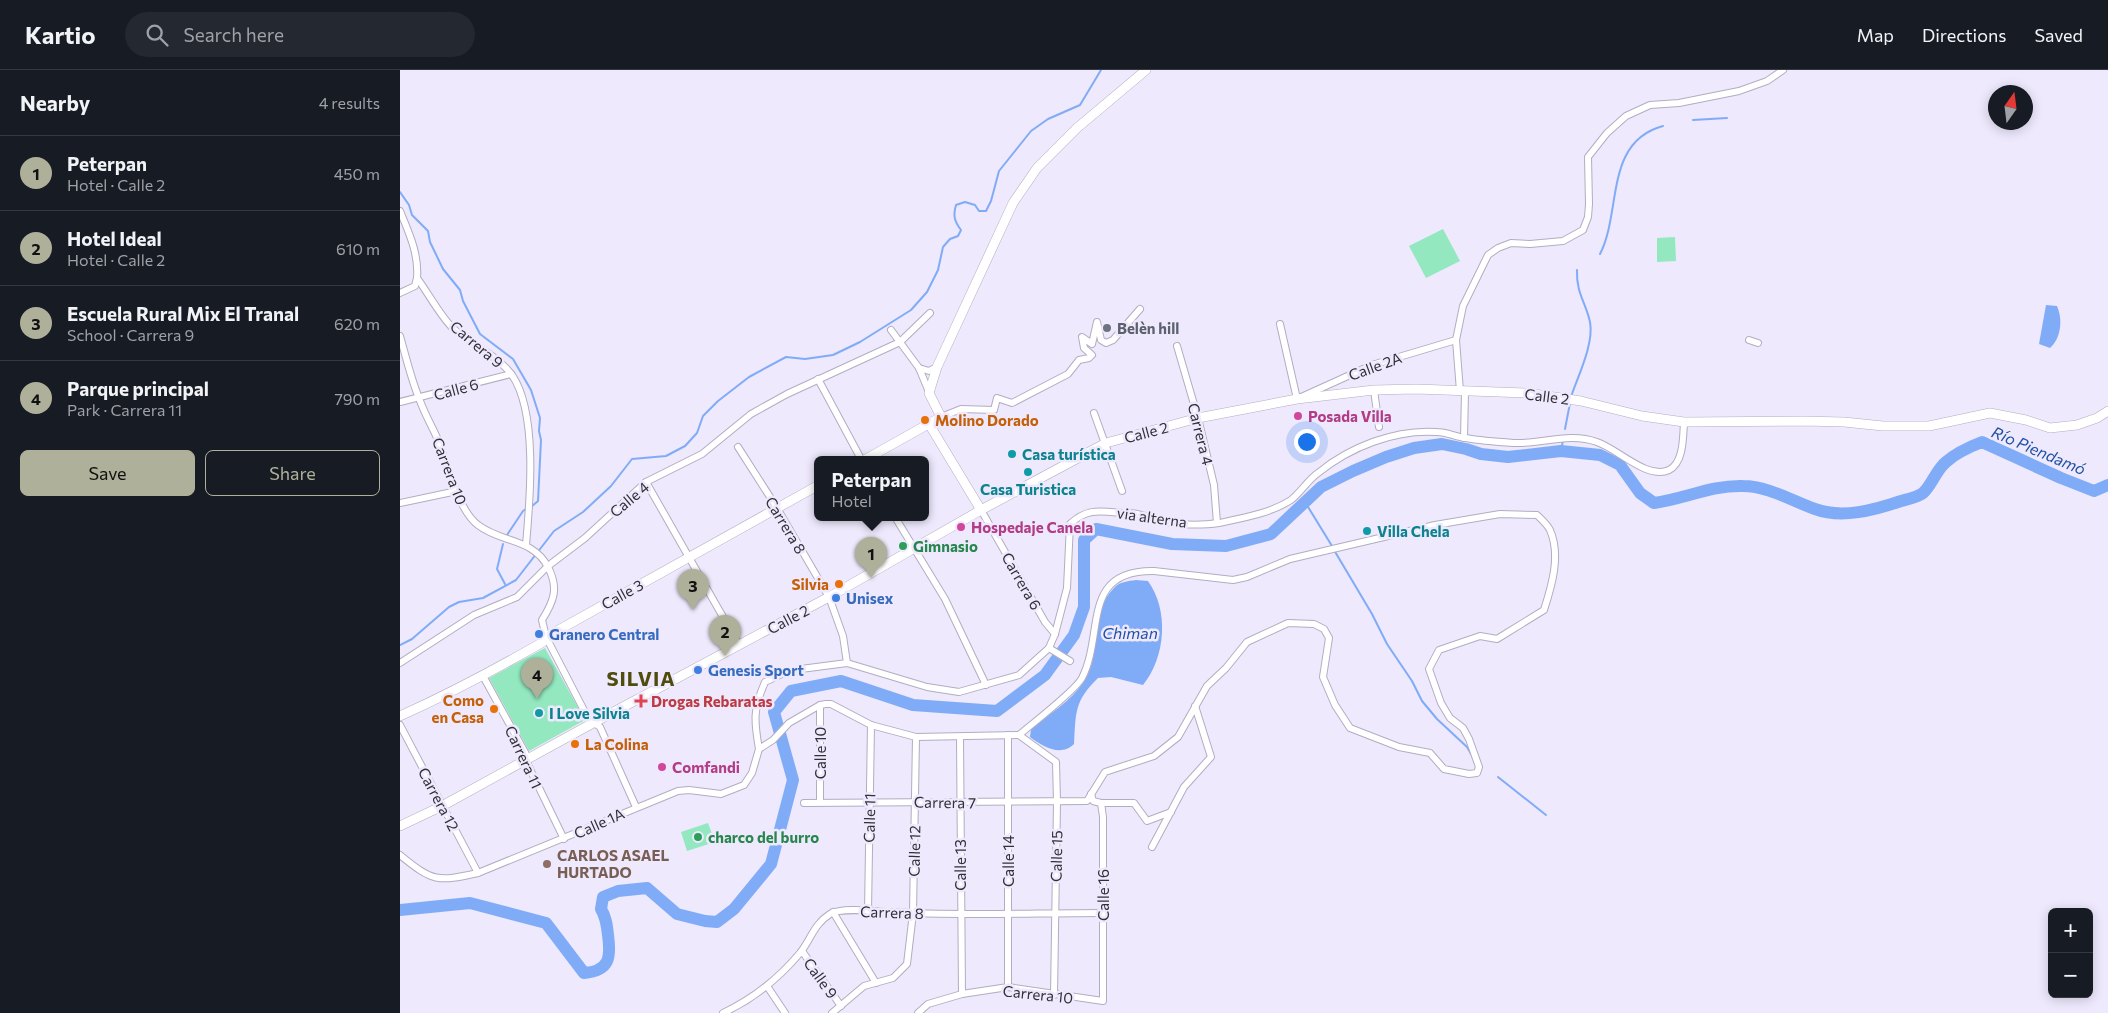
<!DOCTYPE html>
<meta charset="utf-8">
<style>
body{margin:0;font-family:Commissioner,sans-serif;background:#242831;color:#f1f3f6}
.controls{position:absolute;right:15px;bottom:15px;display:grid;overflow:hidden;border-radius:8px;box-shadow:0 2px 12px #0003}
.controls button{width:45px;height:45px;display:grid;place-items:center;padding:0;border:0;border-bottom:1px solid #363941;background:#171b24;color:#f1f3f6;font:25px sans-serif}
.compass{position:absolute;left:1588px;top:15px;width:45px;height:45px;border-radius:50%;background:#171b24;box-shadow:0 2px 12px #0003;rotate:14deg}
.you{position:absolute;left:906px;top:371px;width:18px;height:18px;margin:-12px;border:4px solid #fff;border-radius:50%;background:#1a73e8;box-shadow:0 0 0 8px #1a73e833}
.badge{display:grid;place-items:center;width:32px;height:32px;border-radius:50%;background:#afb09a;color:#111;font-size:16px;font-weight:700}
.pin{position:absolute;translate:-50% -41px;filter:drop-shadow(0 1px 2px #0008)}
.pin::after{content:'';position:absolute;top:26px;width:18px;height:15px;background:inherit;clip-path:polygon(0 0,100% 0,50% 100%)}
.popup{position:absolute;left:414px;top:386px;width:115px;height:65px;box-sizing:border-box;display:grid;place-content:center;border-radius:8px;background:#171b24;filter:drop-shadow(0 1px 4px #0005);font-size:16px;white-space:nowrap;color:#9ea1a6}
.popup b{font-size:19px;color:#f1f3f6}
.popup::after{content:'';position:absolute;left:50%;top:100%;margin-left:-10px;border:10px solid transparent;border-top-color:#171b24}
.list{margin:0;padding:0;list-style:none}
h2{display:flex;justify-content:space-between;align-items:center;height:65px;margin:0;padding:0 20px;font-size:21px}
h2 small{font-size:16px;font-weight:400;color:#9ea1a6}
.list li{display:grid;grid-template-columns:32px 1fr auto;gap:15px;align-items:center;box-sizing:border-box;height:75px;padding:0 20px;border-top:1px solid #363941}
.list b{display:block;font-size:19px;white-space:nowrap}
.list p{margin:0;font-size:16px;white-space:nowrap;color:#9ea1a6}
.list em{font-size:16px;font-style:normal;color:#9ea1a6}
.actions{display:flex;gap:10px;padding:15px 20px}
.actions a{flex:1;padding:11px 0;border:1px solid #afb09a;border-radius:8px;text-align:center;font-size:18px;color:#afb09a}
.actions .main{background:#afb09a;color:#111}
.icon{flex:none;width:28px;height:28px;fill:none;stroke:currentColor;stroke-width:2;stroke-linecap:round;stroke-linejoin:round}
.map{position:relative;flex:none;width:1708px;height:943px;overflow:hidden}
header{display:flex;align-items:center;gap:30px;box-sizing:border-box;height:70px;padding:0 25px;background:#171b24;border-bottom:1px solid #363941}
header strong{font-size:24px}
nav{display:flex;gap:28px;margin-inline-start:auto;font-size:18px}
.search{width:350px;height:45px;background:#242831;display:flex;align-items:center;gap:12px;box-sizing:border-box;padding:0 18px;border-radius:28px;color:#9ea1a6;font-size:19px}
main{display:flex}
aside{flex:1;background:#171b24}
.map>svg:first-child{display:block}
.green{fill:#93e8c0}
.water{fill:#80acf7}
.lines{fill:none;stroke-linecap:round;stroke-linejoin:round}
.stream{stroke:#80acf7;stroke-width:2}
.river{stroke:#80acf7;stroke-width:12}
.street-casing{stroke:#b2adc0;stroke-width:8}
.secondary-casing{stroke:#b2adc0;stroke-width:10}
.street{stroke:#fff;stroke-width:6}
.secondary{stroke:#fff;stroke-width:9}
.worship-dot{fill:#6b7280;stroke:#eee9fd;stroke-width:2}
.hotel-dot{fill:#d1479c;stroke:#eee9fd;stroke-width:2}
.food-dot{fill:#e8710a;stroke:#eee9fd;stroke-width:2}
.culture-dot{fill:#0f9aa8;stroke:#eee9fd;stroke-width:2}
.leisure-dot{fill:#2e9e5b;stroke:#eee9fd;stroke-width:2}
.shop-dot{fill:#3f7fe0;stroke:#eee9fd;stroke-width:2}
.health-dot{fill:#e0444e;stroke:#eee9fd;stroke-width:2}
.education-dot{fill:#8d6e63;stroke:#eee9fd;stroke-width:2}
.labels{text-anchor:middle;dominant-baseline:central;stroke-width:5;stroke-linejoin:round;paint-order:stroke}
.worship-label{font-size:15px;font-weight:bold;fill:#5b616d;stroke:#eee9fd;text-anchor:start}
.street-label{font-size:15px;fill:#322f37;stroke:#eee9fd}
.hotel-label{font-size:15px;font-weight:bold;fill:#b23c85;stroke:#eee9fd;text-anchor:start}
.food-label{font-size:15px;font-weight:bold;fill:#c56008;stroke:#eee9fd;text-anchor:start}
.culture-label{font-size:15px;font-weight:bold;fill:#0d838f;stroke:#eee9fd;text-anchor:start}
.leisure-label{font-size:15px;font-weight:bold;fill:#27864d;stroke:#eee9fd;text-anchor:start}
.shop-label{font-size:15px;font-weight:bold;fill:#366cbe;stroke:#eee9fd;text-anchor:start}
.health-label{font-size:15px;font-weight:bold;fill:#be3a42;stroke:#eee9fd;text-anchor:start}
.education-label{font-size:15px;font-weight:bold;fill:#785e54;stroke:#eee9fd;text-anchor:start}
.water-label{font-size:16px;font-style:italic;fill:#1f50a6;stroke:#eee9fd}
.district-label{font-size:20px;font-weight:bold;letter-spacing:1px;fill:#4f4c0e;stroke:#eee9fd}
</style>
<header>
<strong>Kartio</strong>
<div class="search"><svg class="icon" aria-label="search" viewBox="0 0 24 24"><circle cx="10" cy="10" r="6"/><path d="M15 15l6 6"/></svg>Search here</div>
<nav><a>Map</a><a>Directions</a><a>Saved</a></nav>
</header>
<main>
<aside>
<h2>Nearby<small>4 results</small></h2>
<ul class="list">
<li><span class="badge">1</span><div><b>Peterpan</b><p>Hotel · Calle 2</p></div><em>450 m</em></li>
<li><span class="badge">2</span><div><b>Hotel Ideal</b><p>Hotel · Calle 2</p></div><em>610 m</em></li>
<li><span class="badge">3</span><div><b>Escuela Rural Mix El Tranal</b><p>School · Carrera 9</p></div><em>620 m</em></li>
<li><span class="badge">4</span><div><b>Parque principal</b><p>Park · Carrera 11</p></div><em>790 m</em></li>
</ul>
<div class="actions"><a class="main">Save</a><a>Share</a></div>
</aside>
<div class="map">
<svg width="1708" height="943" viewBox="0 0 1708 943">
<rect width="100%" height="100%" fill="#eee9fd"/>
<g class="green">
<polygon points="1043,159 1060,191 1026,208 1009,176"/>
<polygon points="1275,167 1276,191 1257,192 1257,168"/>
<polygon points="145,578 185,650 129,681 89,608"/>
<polygon points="308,753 315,772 287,781 281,762"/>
</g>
<g class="water">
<path d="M1646 235 1657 236C1663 250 1661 268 1650 278L1639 274Z"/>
<path d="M736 510 748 511C769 540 766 587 743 615L711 607 698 608C674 631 676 643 674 674 661 687 643 677 630 667L631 659C648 645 671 631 683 613 703 585 689 542 714 518 719 512 728 511 736 510Z"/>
</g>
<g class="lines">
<g class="stream">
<polyline points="1293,50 1327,48"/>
<polyline points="0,122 9,135 12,145 28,161 30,172 43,199 60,220 63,231 80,264 113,289 131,320 140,348 139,361 141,370 138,431 131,437"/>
<path d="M1200 184C1222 141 1204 72 1263 56"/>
<path d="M1172 324C1179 304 1194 273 1190 252 1186 233 1176 223 1177 200"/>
<polyline points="1165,359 1170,333"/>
<polyline points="1161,381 1163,370"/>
<polyline points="905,432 932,476"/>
<polyline points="107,465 123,441 126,439"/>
<polyline points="103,474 97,499 105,514"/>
<polyline points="934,480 972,544 987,574 1012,611 1022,631 1037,649 1067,677 1074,689"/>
<path d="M0 575 12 569 49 537 59 532 83 528 116 510 154 461 183 442 211 416 232 389 266 386 285 376 297 363 303 346 318 331 349 307 386 287 405 289 433 285 460 272 511 240 527 222 538 200 543 177 550 169 558 166 561 160C554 151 553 145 556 135L565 132 575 135 579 141H586L591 131 599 101 631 61 648 49 680 35 701 0"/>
<polyline points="1098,707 1146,745"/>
</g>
<path class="river" d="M0 840 70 833 146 853 184 903C210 901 211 887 208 865 207 855 206 847 201 839L203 827 218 821 247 818 277 844 305 851 317 852 334 839 371 794 393 710 374 642 391 621 441 611 513 635 597 641 645 605 674 565 684 537V470L696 459 772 474 826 476 871 464 921 417 953 401 986 387 1014 378 1042 374 1066 379 1081 384 1108 387 1161 381 1200 385 1220 395 1240 423 1254 433C1284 429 1312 415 1343 416 1368 416 1392 431 1415 439 1442 449 1475 440 1501 431 1508 429 1518 427 1523 423 1532 415 1536 400 1546 392 1556 383 1569 377 1582 372L1661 408 1694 421 1708 415"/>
<defs>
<g id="street">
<path d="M0 141C9 163 19 184 17 208 27 221 43 251 55 260 74 276 97 285 112 305 138 343 130 430 126 475"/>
<polyline points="0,223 15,216 17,208"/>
<polyline points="880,254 897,329 972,295 1056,270"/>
<polyline points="491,260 519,298 529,322"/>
<path d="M0 266C6 287 11 309 19 328 24 343 32 356 38 370 47 394 58 440 78 455 101 473 133 468 148 497 159 518 154 531 142 550L146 567 189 650 200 657 236 737"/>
<polyline points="1349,270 1358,273"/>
<polyline points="777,276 798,348 814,415 817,453"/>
<polyline points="519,298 529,301 537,297"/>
<polyline points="418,309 461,389"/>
<polyline points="974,320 979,357"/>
<polyline points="1060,321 1056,270 1063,236 1088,185 1098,178 1111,173 1130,174 1163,171 1183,160 1188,147 1189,134 1188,87 1207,63 1226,46 1250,35 1279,33 1339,21 1367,11 1383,0"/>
<polyline points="0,332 111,304"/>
<polyline points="694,343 722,421"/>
<polyline points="541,347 561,339 594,340 597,328 612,333 668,304 679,290 689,288 692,285 684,278 682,267 692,274 697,252 701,270 706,273 713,270 740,239"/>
<polyline points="1064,368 1065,321"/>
<polyline points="338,377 377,438 429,527 443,566 447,593"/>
<polyline points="246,412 339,575"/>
<polyline points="0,433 57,421"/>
<polyline points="581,440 645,552 655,564"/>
<polyline points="495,447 545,529 586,615"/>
<polyline points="649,578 670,591"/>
<polyline points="0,593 74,545 117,527 148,496 185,468 246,412 302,384 351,344 387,324 500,272 530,243"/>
<polyline points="83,606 128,688 128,695 164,769"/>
<polyline points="420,635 420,732"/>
<polyline points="0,655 78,803"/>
<polyline points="619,665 656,692 657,732 654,925"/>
<polyline points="560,667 562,924"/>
<path d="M359 679C354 651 353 639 365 612L382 604 401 599 447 593 527 617 559 622 619 605 649 578 655 564 667 518 670 454C687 438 700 441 722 443 727 443 732 443 737 444 748 446 759 451 770 453 784 455 805 455 819 453 843 448 871 443 891 430 901 422 908 410 918 403 950 377 995 359 1037 362 1047 362 1056 367 1066 368 1082 371 1099 372 1115 373 1143 374 1169 362 1197 372 1218 379 1247 410 1269 400 1284 393 1283 366 1284 352"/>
<path d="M404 733 687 731 705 702 754 686 778 667 807 616 826 598 847 572 888 553 914 554 924 559 929 568 923 607 935 635 950 658 999 677 1030 683 1044 699 1069 704 1077 703 1079 697 1069 669 1063 658 1050 648 1041 633 1029 599 1039 580 1080 566 1097 569 1144 540C1152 515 1161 485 1150 460 1147 454 1141 449 1137 445L1100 444 1035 455 890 489 847 507 833 510 754 501C680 500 705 563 682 608 675 621 633 653 619 665"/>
<polyline points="701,733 734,733 747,751 771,742"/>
<polyline points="752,777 784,717 811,687 795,636"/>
<path d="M0 785C33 812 37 812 78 803L278 721 289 720 321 724 344 715 352 703 359 679 373 670 389 653 420 635 426 634H431L471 655 516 667 619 665"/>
<polyline points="468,841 471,655"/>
<polyline points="433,842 476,913"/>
<polyline points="402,881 441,936"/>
<polyline points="367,916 385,943"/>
<polyline points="608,917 608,665"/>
<path d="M323 943C353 929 379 908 400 883 411 869 414 854 430 844 442 837 472 841 486 842 558 846 631 843 703 843"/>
<polyline points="432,943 464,916 493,908 507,894 513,843 516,667"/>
<polyline points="518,943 528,934 562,924 608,917 703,931 703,747 701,733 693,731 691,724"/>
</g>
<g id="secondary">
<polyline points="529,354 581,440"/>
<polyline points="466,389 541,347 529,323 537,297 613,133 637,98 677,58 746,0"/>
<path d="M0 646C49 624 96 599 143 572L146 567 417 416"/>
<polyline points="0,756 42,736 193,653 429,527 581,440 706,373 798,348 897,329 974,320 1016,319 1127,323 1181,331 1242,346 1284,352 1403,351 1444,352 1483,356 1529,356 1590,343 1626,350 1650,358 1677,355 1697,348 1708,341"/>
</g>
</defs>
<use href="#street" class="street-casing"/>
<use href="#secondary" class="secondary-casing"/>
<use href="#street" class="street"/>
<use href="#secondary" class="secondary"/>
</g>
<circle class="worship-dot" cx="707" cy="258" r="5"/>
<g class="hotel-dot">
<circle cx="898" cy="346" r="5"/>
<circle cx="561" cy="457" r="5"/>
<circle cx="262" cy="697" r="5"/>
</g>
<g class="food-dot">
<circle cx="525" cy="350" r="5"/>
<circle cx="439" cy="514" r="5"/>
<circle cx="94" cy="639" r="5"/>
<circle cx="175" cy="674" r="5"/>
</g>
<g class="culture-dot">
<circle cx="612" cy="384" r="5"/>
<circle cx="628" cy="402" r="5"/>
<circle cx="967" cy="461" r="5"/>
<circle cx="139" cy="643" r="5"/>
</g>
<g class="leisure-dot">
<circle cx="503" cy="476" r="5"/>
<circle cx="298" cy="767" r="5"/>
</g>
<g class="shop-dot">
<circle cx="436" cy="528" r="5"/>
<circle cx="139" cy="564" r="5"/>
<circle cx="298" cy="600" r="5"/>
</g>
<path class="health-dot" d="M238.5 623.5h5v5h5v5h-5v5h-5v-5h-5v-5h5z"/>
<circle class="education-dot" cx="147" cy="794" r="5"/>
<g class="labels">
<g class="worship-label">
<text x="717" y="258">Belèn hill</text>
</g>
<g class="street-label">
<text transform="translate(77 274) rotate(40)">Carrera 9</text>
<text transform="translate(975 296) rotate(-20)">Calle 2A</text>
<text transform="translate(56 319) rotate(-15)">Calle 6</text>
<text transform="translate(1147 326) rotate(7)">Calle 2</text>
<text transform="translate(746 362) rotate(-15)">Calle 2</text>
<text transform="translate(801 364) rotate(76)">Carrera 4</text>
<text transform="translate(50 401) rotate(69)">Carrera 10</text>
<text transform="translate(229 429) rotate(-40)">Calle 4</text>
<text transform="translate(752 447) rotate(8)">via alterna</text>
<text transform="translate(386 455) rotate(59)">Carrera 8</text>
<text transform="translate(622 511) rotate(60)">Carrera 6</text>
<text transform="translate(222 524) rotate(-29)">Calle 3</text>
<text transform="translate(388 549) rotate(-28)">Calle 2</text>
<text transform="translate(420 683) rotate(-90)">Calle 10</text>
<text transform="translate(124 687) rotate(65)">Carrera 11</text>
<text transform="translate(39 729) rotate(62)">Carrera 12</text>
<text transform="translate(545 732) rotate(1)">Carrera 7</text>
<text transform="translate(469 748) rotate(-89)">Calle 11</text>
<text transform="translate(199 753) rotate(-24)">Calle 1A</text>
<text transform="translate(514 781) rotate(-89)">Calle 12</text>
<text transform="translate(656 786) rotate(-89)">Calle 15</text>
<text transform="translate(608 791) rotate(-90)">Calle 14</text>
<text transform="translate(560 795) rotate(-90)">Calle 13</text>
<text transform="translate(703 825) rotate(-90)">Calle 16</text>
<text transform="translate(492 842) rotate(2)">Carrera 8</text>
<text transform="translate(421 908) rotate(54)">Calle 9</text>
<text transform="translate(638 924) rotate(6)">Carrera 10</text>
</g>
<g class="hotel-label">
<text x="908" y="346">Posada Villa</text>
<text x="571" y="457">Hospedaje Canela</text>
<text x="272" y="697">Comfandi</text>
</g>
<g class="food-label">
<text x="535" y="350">Molino Dorado</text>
<text x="429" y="514" text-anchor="end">Silvia</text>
<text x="84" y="630" text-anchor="end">Como<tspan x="84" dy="17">en Casa</tspan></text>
<text x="185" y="674">La Colina</text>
</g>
<g class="culture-label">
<text x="622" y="384">Casa turística</text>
<text x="628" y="419" text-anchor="middle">Casa Turistica</text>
<text x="977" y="461">Villa Chela</text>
<text x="149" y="643">I Love Silvia</text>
</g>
<g class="leisure-label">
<text x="513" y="476">Gimnasio</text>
<text x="308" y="767">charco del burro</text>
</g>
<g class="shop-label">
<text x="446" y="528">Unisex</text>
<text x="149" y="564">Granero Central</text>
<text x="308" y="600">Genesis Sport</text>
</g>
<g class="health-label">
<text x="251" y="631">Drogas Rebaratas</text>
</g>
<g class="education-label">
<text x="157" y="785">CARLOS ASAEL<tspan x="157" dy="17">HURTADO</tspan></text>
</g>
<g class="water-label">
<text transform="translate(1639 380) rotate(23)">Río Piendamó</text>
<text x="730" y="562">Chiman</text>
</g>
<g class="district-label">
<text x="241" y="608">SILVIA</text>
</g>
</g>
</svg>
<div class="controls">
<button>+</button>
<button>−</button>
</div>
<svg class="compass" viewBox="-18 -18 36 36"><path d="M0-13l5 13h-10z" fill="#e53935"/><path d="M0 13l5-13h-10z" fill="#9ea1a6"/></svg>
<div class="you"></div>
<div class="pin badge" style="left:471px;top:508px">1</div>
<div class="popup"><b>Peterpan</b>Hotel</div>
<div class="pin badge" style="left:325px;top:586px">2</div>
<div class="pin badge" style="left:293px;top:540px">3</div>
<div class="pin badge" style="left:137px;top:629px">4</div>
</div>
</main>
